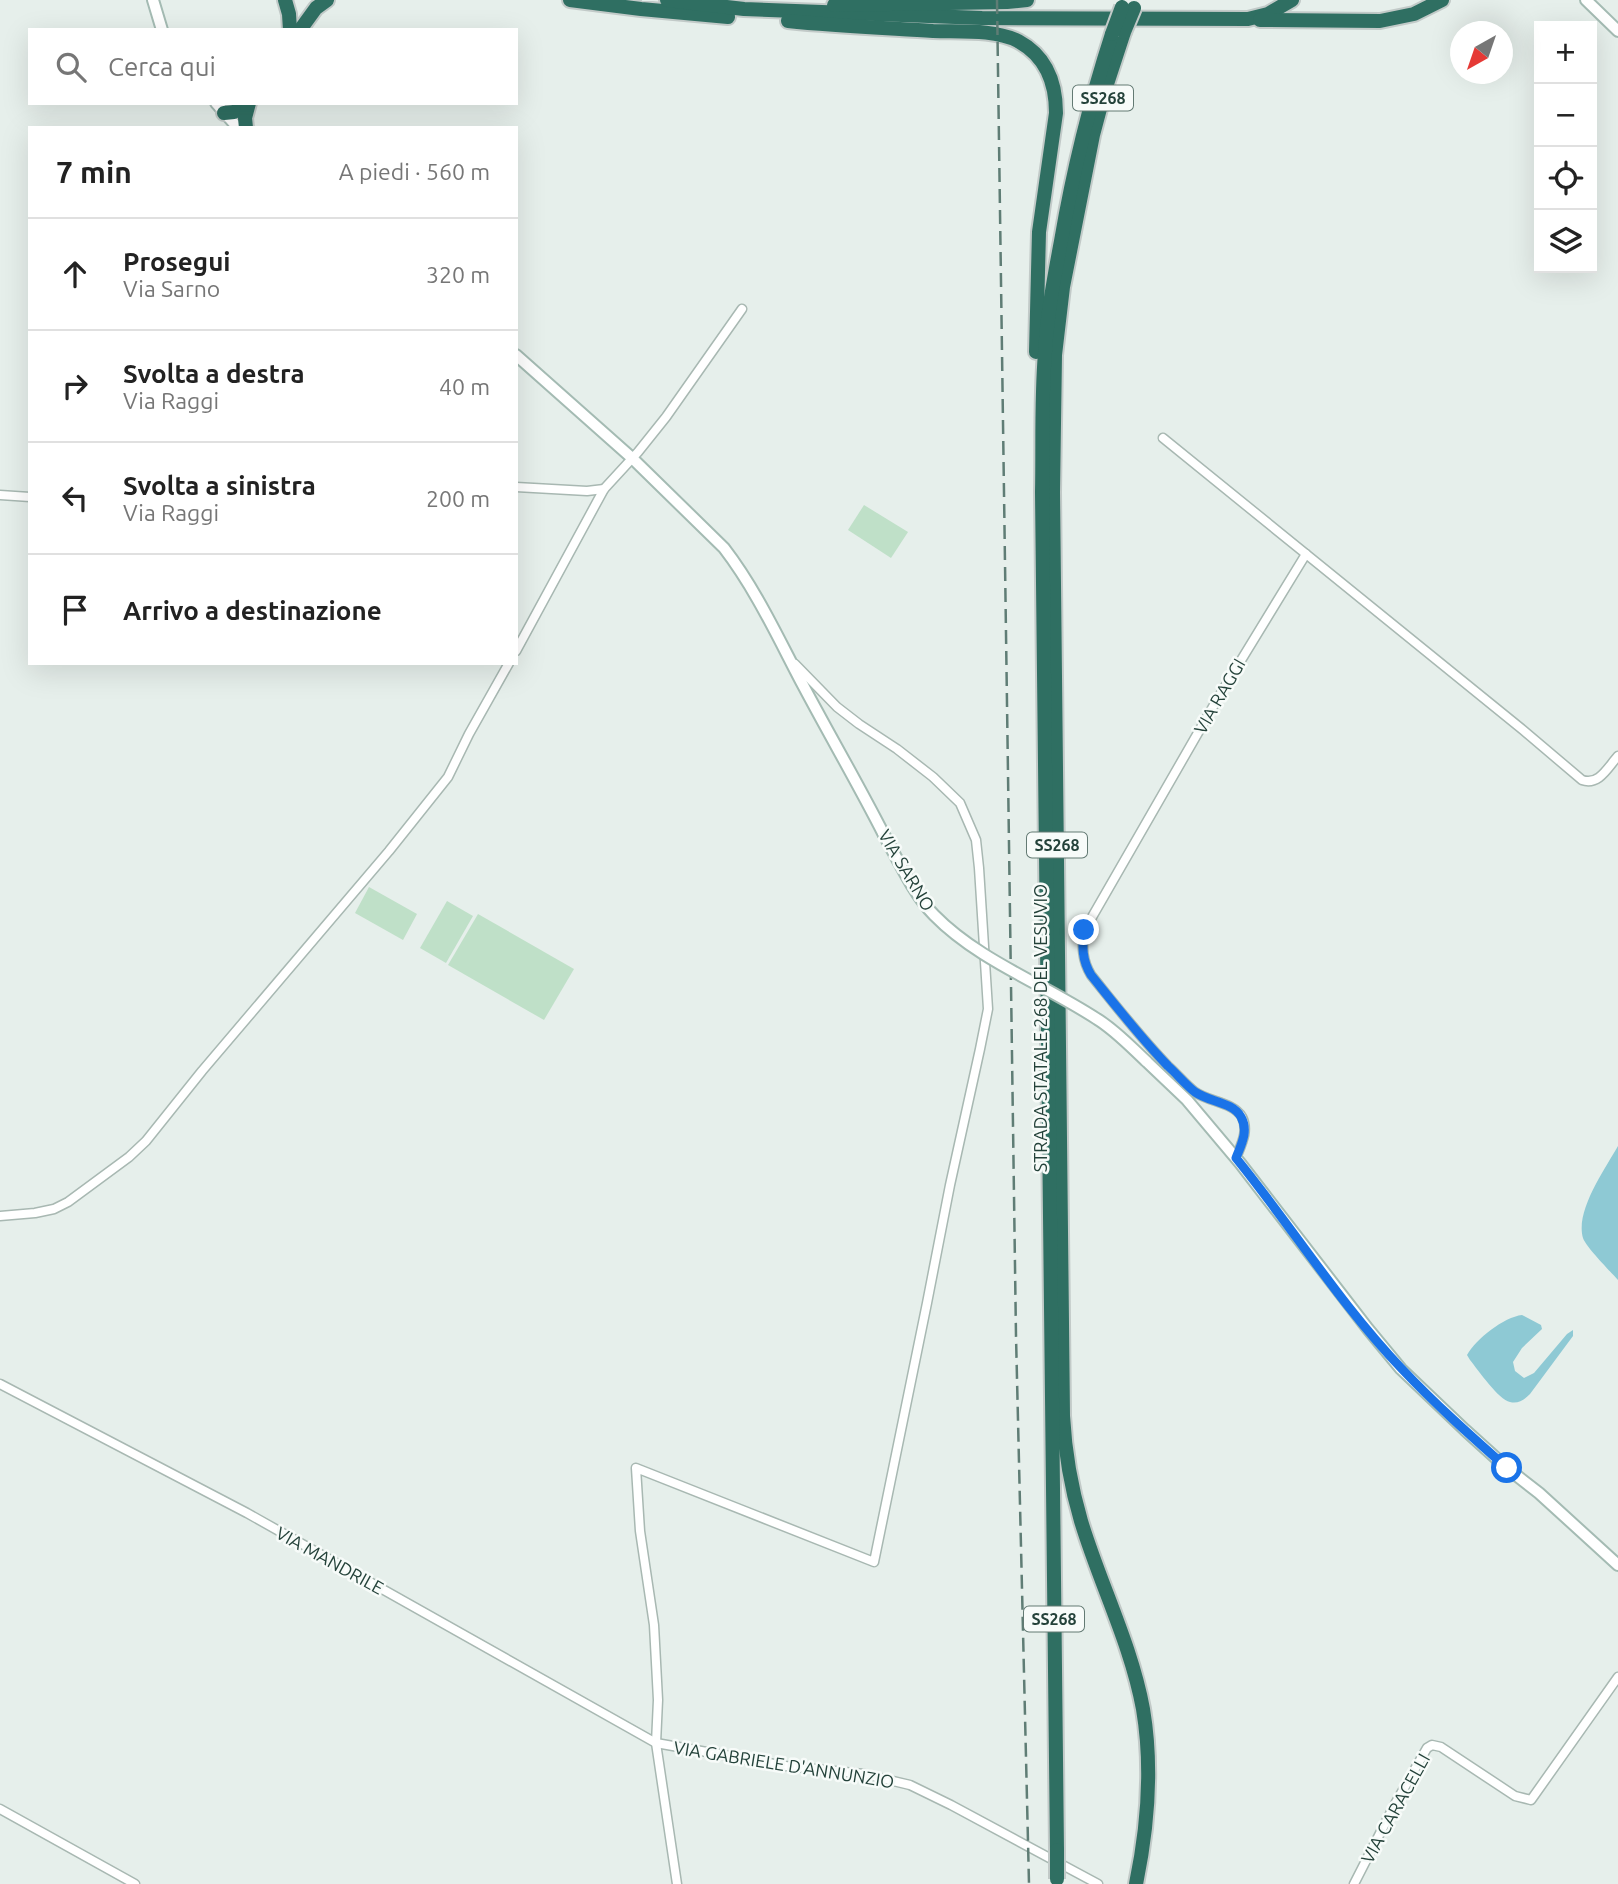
<!DOCTYPE html>
<html lang="it">
<meta charset="utf-8">
<style>
body{margin:0;font-family:Ubuntu,sans-serif;background:#f6f6f6;color:#222}
.controls{position:absolute;right:21px;top:21px;display:grid;overflow:hidden;border-radius:0px;box-shadow:0 7px 28px #0002}
.controls button{width:63px;height:63px;display:grid;place-items:center;padding:0;border:0;border-bottom:2px solid #e0e0e0;background:#fff;color:#222;font:35px sans-serif}
.compass{position:absolute;left:1450px;top:21px;width:63px;height:63px;border-radius:50%;background:#fff;box-shadow:0 7px 28px #0002;rotate:220deg}
.stop{position:absolute;width:21px;height:21px;margin:-16px;border:5px solid #1a73e8;border-radius:50%;background:#fff}
.stop.end{background:#1a73e8;border-color:#fff;box-shadow:0 2px 7px #0008}
.list{margin:0;padding:0;list-style:none}
h2{display:flex;justify-content:space-between;align-items:center;height:91px;margin:0;padding:0 28px;font-size:30px}
h2 small{font-size:23px;font-weight:400;color:#767676}
.list li{display:grid;grid-template-columns:46px 1fr auto;gap:21px;align-items:center;box-sizing:border-box;height:112px;padding:0 28px;border-top:2px solid #e0e0e0}
.list b{display:block;font-size:26px;white-space:nowrap}
.list p{margin:0;font-size:23px;white-space:nowrap;color:#767676}
.list em{font-size:23px;font-style:normal;color:#767676}
.icon{flex:none;width:38px;height:38px;fill:none;stroke:currentColor;stroke-width:2;stroke-linecap:round;stroke-linejoin:round}
.map{position:relative;flex:none;width:1618px;height:1884px;overflow:hidden}
.search{position:absolute;background:#fff;box-shadow:0 7px 28px #0002;left:28px;top:28px;width:490px;height:77px;display:flex;align-items:center;gap:18px;box-sizing:border-box;padding:0 24px;border-radius:0px;color:#767676;font-size:26px}
.panel{position:absolute;background:#fff;box-shadow:0 7px 28px #0002;left:28px;top:126px;width:490px;height:539px;border-radius:0px}
.map>svg:first-child{display:block}
.green{fill:#bfe0c8}
.water{fill:#8ec9d4}
.lines{fill:none;stroke-linecap:round;stroke-linejoin:round}
.street-casing{stroke:#a8b8b2;stroke-width:11}
.secondary-casing{stroke:#a4bbb3;stroke-width:14}
.highway-casing{stroke:#c2cac8;stroke-width:18}
.street{stroke:#fff;stroke-width:8}
.secondary{stroke:#fff;stroke-width:10}
.highway{stroke:#2f6f62;stroke-width:14}
.rail{stroke:#5f7d75;stroke-width:2.5;stroke-dasharray:14 7;stroke-linecap:butt}
.secondary-bridge-casing{stroke:#a4bbb3;stroke-width:14;stroke-linecap:butt}
.highway-bridge-casing{stroke:#c2cac8;stroke-width:18;stroke-linecap:butt}
.secondary-bridge{stroke:#fff;stroke-width:10}
.highway-bridge{stroke:#2f6f62;stroke-width:14}
.route{stroke:#1a73e8;stroke-width:9}
.labels{text-anchor:middle;dominant-baseline:central;stroke-width:5;stroke-linejoin:round;paint-order:stroke}
.shield{fill:#f7fbf9;stroke:#637a73;stroke-width:2}
.shield-label{font-size:16px;font-weight:bold;fill:#24423a}
.street-label{font-size:18px;fill:#24423a;stroke:#f7fbf9}
</style>
<div class="map">
<svg width="1618" height="1884" viewBox="0 0 1618 1884">
<rect width="100%" height="100%" fill="#e6efeb"/>
<g class="green">
<polygon points="864,505 908,532 891,558 848,530"/>
<polygon points="369,887 417,914 403,940 355,913"/>
<polygon points="447,901 473,916 446,963 420,948"/>
<polygon points="478,914 574,969 544,1020 448,965"/>
</g>
<g class="water">
<path d="M1618 1146V1280C1610 1271 1586 1247 1583 1238 1575 1211 1605 1169 1618 1146Z"/>
<path d="M1522 1315 1541 1325 1542 1329 1522 1348 1513 1362 1515 1371 1524 1378 1534 1373 1567 1334 1573 1330V1336L1530 1394C1524 1400 1518 1404 1510 1402 1499 1400 1478 1370 1470 1360L1467 1355C1476 1339 1504 1317 1522 1315Z"/>
</g>
<g class="lines">
<defs>
<g id="street">
<polyline points="1163,438 1306,554"/>
<polyline points="516,487 587,491 604,489"/>
<polyline points="0,495 30,497"/>
<polyline points="516,651 604,489 638,452 666,417 742,309"/>
<path d="M1236 1158C1241 1145 1249 1131 1242 1117 1233 1102 1209 1102 1195 1092 1185 1084 1177 1074 1168 1066 1140 1037 1116 1006 1091 975 1082 960 1082 947 1084 931L1218 698 1306 554 1523 730 1582 780C1599 786 1608 767 1618 756"/>
<polyline points="0,1216 35,1213 54,1209 68,1202 129,1157 146,1141 202,1071 389,851 448,777 469,734 509,663"/>
<polyline points="0,1384 247,1513 656,1743 786,1766 864,1774 910,1785 951,1805 1098,1884"/>
<polyline points="0,1809 135,1884"/>
<polyline points="677,1884 656,1743 658,1700 654,1625 640,1531 636,1468 874,1562 927,1303 950,1185 980,1049 988,1009 979,868 976,840 960,803 933,777 897,749 859,724 837,707 795,664"/>
<polyline points="1354,1884 1395,1804 1427,1748 1432,1745 1441,1747 1515,1796 1531,1800 1618,1677"/>
</g>
<g id="secondary">
<polyline points="153,0 162,30"/>
<polyline points="1586,0 1618,31"/>
<polyline points="216,103 238,128"/>
<path d="M516 355 632 458 724 548C757 591 779 640 804 687 830 736 858 784 883 833"/>
<polyline points="1146,1061 1187,1100 1240,1163 1368,1329 1401,1369 1465,1430 1507,1468 1539,1493 1618,1565"/>
</g>
<g id="highway">
<polyline points="285,0 289,14 290,30"/>
<polyline points="570,0 641,9 728,17"/>
<polyline points="667,0 744,9 982,18 1248,19 1268,14 1292,0"/>
<polyline points="834,5 1007,2 1027,0"/>
<polyline points="1260,20 1380,21 1414,14 1442,0"/>
<path d="M788 21C836 26 885 28 933 31 960 32 994 29 1018 41 1046 56 1056 83 1056 113L1039 232 1036 352"/>
<polyline points="300,30 316,8 327,0"/>
<path d="M1124 32 1105 90 1093 135 1063 287 1055 355 1053 492 1063 1416C1065 1452 1071 1487 1081 1521 1100 1584 1131 1644 1143 1709 1153 1768 1148 1826 1136 1884"/>
<polyline points="224,113 234,112 246,103"/>
<polyline points="246,128 245,118 249,103"/>
<path d="M1057 1850 1042 492C1043 446 1041 399 1045 353 1047 315 1054 278 1061 241 1073 171 1090 102 1112 34"/>
</g>
</defs>
<use href="#street" class="street-casing"/>
<use href="#secondary" class="secondary-casing"/>
<use href="#highway" class="highway-casing"/>
<use href="#street" class="street"/>
<use href="#secondary" class="secondary"/>
<use href="#highway" class="highway"/>
<polyline class="rail" points="997,0 1016,1336 1029,1884"/>
<defs>
<path id="secondary-bridge" d="M883 833C897 858 914 895 934 915 979 961 1044 984 1097 1019 1115 1030 1130 1046 1146 1061"/>
<g id="highway-bridge">
<polyline points="1124,32 1134,8"/>
<polyline points="1112,34 1122,7"/>
<polyline points="1057,1850 1057,1879"/>
</g>
</defs>
<use href="#secondary-bridge" class="secondary-bridge-casing"/>
<use href="#highway-bridge" class="highway-bridge-casing"/>
<use href="#secondary-bridge" class="secondary-bridge"/>
<use href="#highway-bridge" class="highway-bridge"/>
</g>
<g class="lines">
<path class="route" d="M1084 930C1082 947 1082 960 1091 975 1116 1006 1140 1037 1168 1066 1177 1074 1185 1084 1195 1092 1209 1102 1233 1102 1241 1117 1249 1131 1241 1145 1236 1158 1292 1227 1340 1304 1402 1369 1435 1404 1471 1436 1507 1468"/>
</g>
<g class="labels">
<g class="shield">
<rect x="1073" y="85.5" width="60" height="25" rx="5"/>
<rect x="1027" y="832.5" width="60" height="25" rx="5"/>
<rect x="1024" y="1606.5" width="60" height="25" rx="5"/>
</g>
<g class="shield-label">
<text x="1103" y="98">SS268</text>
<text x="1057" y="845">SS268</text>
<text x="1054" y="1619">SS268</text>
</g>
<g class="street-label">
<text transform="translate(1219 696) rotate(-60)">VIA RAGGI</text>
<text transform="translate(907 870) rotate(59)">VIA SARNO</text>
<text transform="translate(1040 1028) rotate(-90)">STRADA STATALE 268 DEL VESUVIO</text>
<text transform="translate(330 1560) rotate(29)">VIA MANDRILE</text>
<text transform="translate(784 1764) rotate(9)">VIA GABRIELE D'ANNUNZIO</text>
<text transform="translate(1395 1808) rotate(-61)">VIA CARACELLI</text>
</g>
</g>
</svg>
<div class="controls">
<button>+</button>
<button>−</button>
<button><svg class="icon" aria-label="locate" viewBox="0 0 24 24"><circle cx="12" cy="12" r="6"/><path d="M12 2v4M12 18v4M2 12h4M18 12h4"/></svg></button>
<button><svg class="icon" aria-label="layers" viewBox="0 0 24 24"><path d="M12 4l9 5-9 5-9-5zM3 14l9 5 9-5"/></svg></button>
</div>
<svg class="compass" viewBox="-18 -18 36 36"><path d="M0-13l5 13h-10z" fill="#e53935"/><path d="M0 13l5-13h-10z" fill="#767676"/></svg>
<div class="stop" style="left:1507px;top:1468px"></div>
<div class="stop end" style="left:1084px;top:930px"></div>
<div class="search"><svg class="icon" aria-label="search" viewBox="0 0 24 24"><circle cx="10" cy="10" r="6"/><path d="M15 15l6 6"/></svg>Cerca qui</div>
<section class="panel">
<h2>7 min<small>A piedi · 560 m</small></h2>
<ul class="list">
<li><svg class="icon" aria-label="ahead" viewBox="0 0 24 24"><path d="M12 20V5M6 11l6-6 6 6"/></svg><div><b>Prosegui</b><p>Via Sarno</p></div><em>320 m</em></li>
<li><svg class="icon" aria-label="right" viewBox="0 0 24 24"><path d="M7 20v-9h11M14 6l5 5-5 5"/></svg><div><b>Svolta a destra</b><p>Via Raggi</p></div><em>40 m</em></li>
<li><svg class="icon" aria-label="left" viewBox="0 0 24 24"><path d="M17 20v-9H6M10 6l-5 5 5 5"/></svg><div><b>Svolta a sinistra</b><p>Via Raggi</p></div><em>200 m</em></li>
<li><svg class="icon" aria-label="arrive" viewBox="0 0 24 24"><path d="M6 21V4h12l-3 4 3 4H6"/></svg><div><b>Arrivo a destinazione</b></div></li>
</ul>
</section>
</div>
